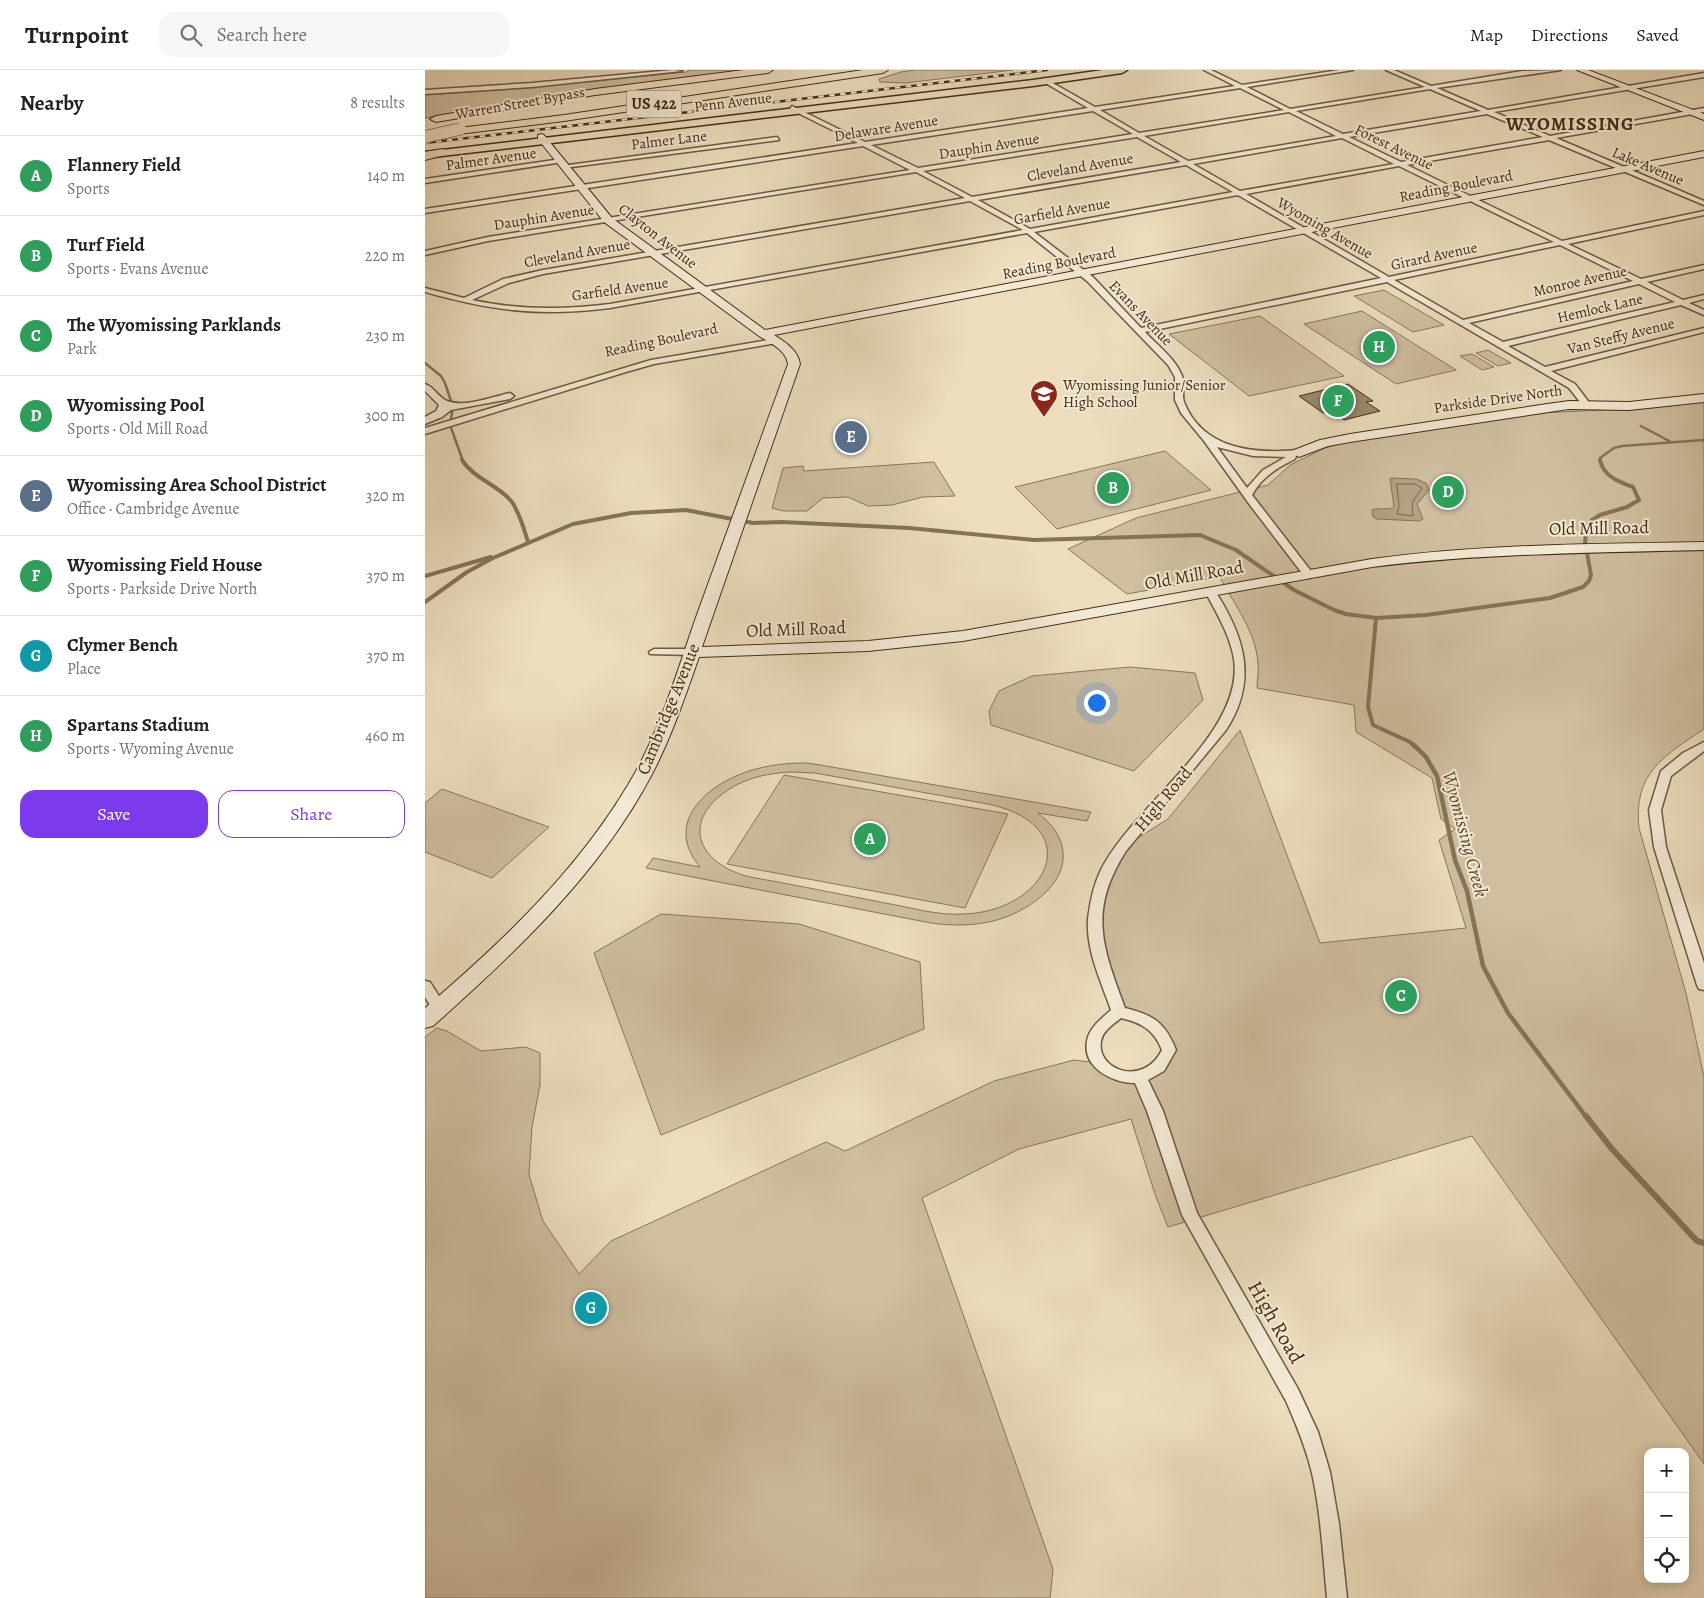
<!DOCTYPE html>
<meta charset="utf-8">
<style>
body{margin:0;font-family:Alegreya,serif;background:#f6f6f6;color:#222}
.controls{position:absolute;right:15px;bottom:15px;display:grid;overflow:hidden;border-radius:10px;box-shadow:0 2px 12px #0003}
.controls button{width:45px;height:45px;display:grid;place-items:center;padding:0;border:0;border-bottom:1px solid #e0e0e0;background:#fff;color:#222;font:25px sans-serif}
.you{position:absolute;left:671px;top:632px;width:18px;height:18px;margin:-12px;border:4px solid #fff;border-radius:50%;background:#1a73e8;box-shadow:0 0 0 8px #1a73e833}
.badge{display:grid;place-items:center;width:32px;height:32px;border-radius:50%;background:#7c3aed;color:#fff;font-size:16px;font-weight:700}
.pin{position:absolute;translate:-50% -50%;border:2px solid #fff;box-shadow:0 1px 5px #0006}
.list{margin:0;padding:0;list-style:none}
h2{display:flex;justify-content:space-between;align-items:center;height:65px;margin:0;padding:0 20px;font-size:21px}
h2 small{font-size:16px;font-weight:400;color:#767676}
.list li{display:grid;grid-template-columns:32px 1fr auto;gap:15px;align-items:center;box-sizing:border-box;height:80px;padding:0 20px;border-top:1px solid #e0e0e0}
.list b{display:block;font-size:19px;white-space:nowrap}
.list p{margin:0;font-size:16px;white-space:nowrap;color:#767676}
.list em{font-size:16px;font-style:normal;color:#767676}
.actions{display:flex;gap:10px;padding:15px 20px}
.actions a{flex:1;padding:11px 0;border:1px solid #7c3aed;border-radius:15px;text-align:center;font-size:18px;color:#7c3aed}
.actions .main{background:#7c3aed;color:#fff}
.icon{flex:none;width:28px;height:28px;fill:none;stroke:currentColor;stroke-width:2;stroke-linecap:round;stroke-linejoin:round}
.map{position:relative;flex:none;width:1279px;height:1528px;overflow:hidden}
header{display:flex;align-items:center;gap:30px;box-sizing:border-box;height:70px;padding:0 25px;background:#fff;border-bottom:1px solid #e0e0e0}
header strong{font-size:24px}
nav{display:flex;gap:28px;margin-inline-start:auto;font-size:18px}
.search{width:350px;height:45px;background:#f6f6f6;display:flex;align-items:center;gap:12px;box-sizing:border-box;padding:0 18px;border-radius:15px;color:#767676;font-size:19px}
main{display:flex}
aside{flex:1;background:#fff}
.map>svg:first-child{display:block}
.green{fill:#cfbfa0;stroke:#8a765a;fill-rule:evenodd}
.water{fill:#b2a184;stroke:#867357}
.lines{fill:none;stroke-linecap:round;stroke-linejoin:round}
.shore{stroke:#7b674c;stroke-width:1}
.stream-far3{stroke:#867357;stroke-width:2.5}
.stream-far2{stroke:#867357;stroke-width:4}
.stream-far1{stroke:#867357;stroke-width:4.5}
.stream{stroke:#867357;stroke-width:6}
.building{fill:#9b896c;stroke:#442d14}
.street-casing{stroke:#6e593e;stroke-width:3}
.secondary-casing{stroke:#442d14;stroke-width:2}
.primary-casing{stroke:#442d14;stroke-width:3}
.highway-casing{stroke:#442d14;stroke-width:2}
.street{fill:#f2e9d4;fill-rule:evenodd}
.secondary{fill:#f2e9d4;fill-rule:evenodd}
.primary{fill:#ebddbd;fill-rule:evenodd}
.highway{fill:#ebddbd;fill-rule:evenodd}
.rail-casing{stroke:#442d14;stroke-width:2.5}
.rail{stroke:#f2e9d4;stroke-width:2;stroke-dasharray:5.5;stroke-linecap:butt}
.highway-bridge-casing{stroke:#442d14;stroke-width:13;stroke-linecap:butt}
.highway-bridge{stroke:#ebddbd;stroke-width:12}
.labels{text-anchor:middle;dominant-baseline:central;stroke-width:4;stroke-linejoin:round;paint-order:stroke}
.far-street-label{font-size:15px;fill:#442d14;stroke:#f2e9d4}
.far-poi-label{font-size:15px;fill:#442d14;stroke:#f2e9d4;text-anchor:start}
.shield{fill:#f2e9d4;stroke:#78654e;stroke-width:1}
.shield-label{font-size:16px;font-weight:bold;fill:#442d14}
.street-label{font-size:18px;fill:#442d14;stroke:#f2e9d4}
.far-district-label{font-size:19px;font-weight:bold;letter-spacing:1px;fill:#442d14;stroke:#f2e9d4}
.water-label{font-size:19px;font-style:italic;fill:#604a30;stroke:#f2e9d4}
.near-street-label{font-size:21px;fill:#442d14;stroke:#f2e9d4}
</style>
<header>
<strong>Turnpoint</strong>
<div class="search"><svg class="icon" aria-label="search" viewBox="0 0 24 24"><circle cx="10" cy="10" r="6"/><path d="M15 15l6 6"/></svg>Search here</div>
<nav><a>Map</a><a>Directions</a><a>Saved</a></nav>
</header>
<main>
<aside>
<h2>Nearby<small>8 results</small></h2>
<ul class="list">
<li><span class="badge" style="background:#2e9e5b">A</span><div><b>Flannery Field</b><p>Sports</p></div><em>140 m</em></li>
<li><span class="badge" style="background:#2e9e5b">B</span><div><b>Turf Field</b><p>Sports · Evans Avenue</p></div><em>220 m</em></li>
<li><span class="badge" style="background:#2e9e5b">C</span><div><b>The Wyomissing Parklands</b><p>Park</p></div><em>230 m</em></li>
<li><span class="badge" style="background:#2e9e5b">D</span><div><b>Wyomissing Pool</b><p>Sports · Old Mill Road</p></div><em>300 m</em></li>
<li><span class="badge" style="background:#5c6f8a">E</span><div><b>Wyomissing Area School District</b><p>Office · Cambridge Avenue</p></div><em>320 m</em></li>
<li><span class="badge" style="background:#2e9e5b">F</span><div><b>Wyomissing Field House</b><p>Sports · Parkside Drive North</p></div><em>370 m</em></li>
<li><span class="badge" style="background:#0f9aa8">G</span><div><b>Clymer Bench</b><p>Place</p></div><em>370 m</em></li>
<li><span class="badge" style="background:#2e9e5b">H</span><div><b>Spartans Stadium</b><p>Sports · Wyoming Avenue</p></div><em>460 m</em></li>
</ul>
<div class="actions"><a class="main">Save</a><a>Share</a></div>
</aside>
<div class="map">
<svg width="1279" height="1528" viewBox="0 0 1279 1528">
<rect width="100%" height="100%" fill="#ebddbd"/>
<filter id="stains"><feTurbulence type="fractalNoise" baseFrequency=".004" numOctaves="4"/><feColorMatrix values="0 0 0 0 .2 0 0 0 0 .09 0 0 0 0 .02 0 0 0 .5 -.17"/></filter>
<radialGradient id="worn" r=".72"><stop offset=".6" stop-color="#630" stop-opacity="0"/><stop offset="1" stop-color="#630" stop-opacity=".3"/></radialGradient>
<g class="green">
<polygon points="265,0 324,0 146,23 0,48 0,25 98,18 261,2"/>
<polygon points="490,0 588,0 481,13 455,12 454,9 476,2"/>
<polygon points="959,220 1019,255 988,262 929,226"/>
<polygon points="937,241 1031,300 971,314 879,254"/>
<polygon points="835,246 919,306 824,326 744,264"/>
<polygon points="1063,280 1086,293 1073,296 1051,283"/>
<polygon points="1047,284 1069,297 1057,300 1035,286"/>
<path d="M1279 332V659C1239 686 1208 703 1214 758L1261 923 1279 1007V1394L1047 1066 743 1157 731 1127 706 1049 594 1079 497 1128 628 1499 625 1528H0V967L12 958 22 961 56 981 101 977 115 983V1015L107 1057 104 1105 118 1151 154 1204 186 1171 401 1072 420 1081 569 1011 649 990 673 993 701 1006 736 995 739 965 694 942 670 849 697 778 743 749 815 660 895 873 1041 858 1014 770 1030 759 1016 749 1007 708 931 662 929 635 832 618C832 610 834 602 833 595 832 562 809 535 795 507L702 524 643 479 711 448 843 415 865 395 900 378 918 373 1113 343 1225 338Z"/>
<polygon points="740,381 786,420 632,459 590,417"/>
<polygon points="509,392 530,426 498,427 467,435 443,436 423,427 398,428 382,441 358,441 347,438 358,398 378,396 379,401"/>
<polygon points="705,597 770,603 778,630 709,701 566,655 564,641 574,621 607,606"/>
<path d="M381 693 395 695 666 742 662 751 613 743C619 748 627 755 631 762 657 805 607 840 572 850 550 856 528 856 506 853L221 798 228 788 275 797C238 753 281 715 324 701 343 695 362 693 381 693ZM366 702 390 703 563 734C664 756 623 841 539 844 512 846 485 837 460 833 415 824 370 815 325 807 272 794 254 750 306 718 324 707 345 703 366 702Z"/>
<polygon points="359,705 583,744 540,838 302,794"/>
<polygon points="17,719 124,757 67,808 0,782 0,733"/>
<polygon points="236,844 374,854 495,892 499,959 236,1065 169,883"/>
</g>
<path class="water" d="M965 408 991 409 1001 413 1004 420 992 434 998 449 994 451 952 449 948 447 947 440C955 437 963 441 969 437Z"/>
<g class="lines">
<polygon class="shore" points="972,414 990,414 997,418 987,433 988,446 972,444 974,436"/>
<g class="stream-far3">
<polyline points="0,293 16,306 20,313 28,337 25,355 38,391"/>
<polyline points="1216,356 1246,372"/>
<polyline points="1176,391 1175,388 1189,378 1197,376 1279,370"/>
</g>
<g class="stream-far2">
<path d="M37 390C49 409 75 416 87 432 95 444 99 459 103 472"/>
<polyline points="0,506 66,487"/>
<path d="M0 532 42 502 68 488 148 454 206 443 261 440 328 453 356 452 484 458 609 470 775 465 811 480 869 520 909 540 921 544 951 548 1001 545 1125 528 1158 517 1164 511 1166 505 1160 472 1162 457 1167 450 1175 445 1202 437 1214 430 1208 417C1194 412 1178 406 1175 390"/>
<polyline points="951,548 943,637 948,655 985,672 990,677"/>
</g>
<polyline class="stream-far1" points="989,675 1001,687 1012,706 1030,790 1042,821 1058,896 1083,943 1162,1048"/>
<polyline class="stream" points="1161,1046 1187,1079 1272,1171 1279,1173"/>
</g>
<polygon class="building" points="923,314 948,331 941,332 955,341 919,350 906,341 898,343 874,326"/>
<g class="lines">
<defs>
<g id="street">
<polygon points="248,0 257,1 107,17 0,24 0,20 107,13"/>
<path d="M779 0H786L817 15 914 0H928L822 17 865 39 1000 17 961 0H969L1006 16 1097 1 1136 0 1012 18 1063 40 1279 3V7L1069 42 1125 66 1279 38V42L1131 68 1279 131V135L1124 70 982 95 1137 171 1279 141V145L1143 174 1216 209 1279 195V199L1222 212 1258 230 1279 225V229L1264 233 1279 240V245L1256 235 1083 276 1120 297 1279 258V262L1126 301 1150 314 1166 335 1162 338 1159 337 1144 318 962 212 720 262C732 275 751 289 757 306 761 314 756 324 759 332 778 380 829 384 874 380L878 383 871 386 870 389C852 398 837 407 827 425L889 505 884 508 880 507 825 435 779 371 756 343 750 330V307L743 295 662 211 602 163 185 238C114 247 68 241 0 222V218L39 228 78 209 118 200 540 128 491 102 63 171 0 185V181L63 167 485 100 438 76 0 143V139L433 73 365 39 367 36 440 72 663 38 617 11 619 8 670 37 810 16ZM815 18 859 40 714 63 675 40ZM1005 19 1056 41 918 64 871 41ZM668 41 708 64 493 98 446 75ZM864 42 911 66 763 91 719 66ZM1062 44 1118 67 976 92 924 67ZM712 67 756 92 547 127 498 101ZM917 68 969 94 815 121 768 94ZM761 95 808 122 605 159 553 130ZM974 96 1129 172 964 207 821 124ZM813 125 956 208 716 258 668 207 609 162ZM545 131 598 160 185 234C138 240 93 240 47 230L84 213 118 204ZM1135 175 1208 211 1038 250 969 210ZM1214 214 1250 232 1078 272 1044 253ZM792 377 828 386 861 387 838 400 822 418Z"/>
<polygon points="352,67 354,70 139,98 136,96"/>
<polygon points="136,89 138,92 0,113 0,109"/>
<polygon points="349,269 353,271 352,273 229,294 201,302 0,364 0,358 226,290"/>
<path d="M0 314C9 317 13 327 22 331 40 338 66 327 85 323L89 326 85 329 26 340 17 347 0 354V347L11 341 14 335 0 321Z"/>
<path d="M786 520 790 521C820 567 833 611 801 660L701 781C663 841 677 876 700 938 728 945 740 952 751 980L739 1001 723 1010 738 1041 772 1143 873 1319 893 1362 905 1402 914 1454 922 1528H902C898 1486 896 1444 887 1403 881 1378 871 1354 861 1331L757 1145 722 1041 710 1013C688 1013 657 998 662 971 664 958 677 948 686 940 676 911 661 881 663 849 665 833 668 817 675 802 706 736 820 665 809 589 805 565 792 544 781 523ZM696 948C717 953 729 960 737 980 719 1017 671 1001 676 971 678 960 689 954 696 948Z"/>
<polygon points="229,579 267,579 272,582 267,585 225,584 224,582"/>
<polygon points="1279,672 1279,681 1246,706 1236,740 1241,777 1279,893 1279,920 1274,919 1272,915 1229,777 1224,740 1236,701 1258,683"/>
<polygon points="0,911 5,912 19,934 21,938 19,942 14,943 9,942 0,927"/>
</g>
<g id="secondary">
<polygon points="1152,0 1163,0 1279,44 1279,50"/>
<path d="M116 64 119 65 187 148 340 260 1279 81V87L349 265C360 272 373 280 375 294L277 577 443 571 538 561 947 489C1057 474 1168 474 1279 472V480C1168 483 1057 483 947 497L538 571 443 581 274 587C260 627 246 668 226 706 174 804 90 883 8 956L0 958V938C76 873 151 802 203 715 234 664 251 605 270 550 301 465 332 379 363 294 361 280 345 273 334 266L179 152 113 69V65Z"/>
<polygon points="1279,324 1279,332 1204,340 1144,339 925,372 903,376 874,387 867,383 869,380 895,370 925,364 1122,334 1144,331 1204,332"/>
</g>
<polygon id="primary" points="678,0 702,0 697,3 608,16 0,88 0,82 608,10"/>
<g id="highway">
<polygon points="319,0 348,0 343,3 170,25 11,52 5,49 11,46 170,19"/>
<polygon points="438,0 463,0 458,3 139,51 9,67 3,64 9,61 139,45"/>
<polygon points="18,79 24,82 22,84 0,90 0,82"/>
</g>
</defs>
<use href="#street" class="street-casing"/>
<use href="#secondary" class="secondary-casing"/>
<use href="#primary" class="primary-casing"/>
<use href="#highway" class="highway-casing"/>
<use href="#street" class="street"/>
<use href="#secondary" class="secondary"/>
<use href="#primary" class="primary"/>
<use href="#highway" class="highway"/>
<defs>
<polyline id="rail" points="0,73 622,0"/>
</defs>
<use href="#rail" class="rail-casing"/>
<use href="#rail" class="rail"/>
<defs>
<polyline id="highway-bridge" points="0,67 35,59"/>
</defs>
<use href="#highway-bridge" class="highway-bridge-casing"/>
<use href="#highway-bridge" class="highway-bridge"/>
</g>
<defs>
<symbol id="school-pin" viewBox="-11 -11 22 30"><path d="M0 17L-7.5 6A9.5 9.5 0 1 1 7.5 6Z" fill="#8f2418" stroke="#f2e9d4"/><path d="M0-5L7-2L0 1L-7-2ZM-4 1L0 2.5L4 1V4Q0 6-4 4Z" fill="#fff"/></symbol>
</defs>
<g fill-rule="evenodd">
<use href="#school-pin" x="603" y="308" width="32" height="43"/>
</g>
<g class="labels">
<g class="far-street-label">
<text transform="translate(308 32) rotate(-7)">Penn Avenue</text>
<text transform="translate(95 33) rotate(-10)">Warren Street Bypass</text>
<text transform="translate(461 58) rotate(-9)">Delaware Avenue</text>
<text transform="translate(244 70) rotate(-7)">Palmer Lane</text>
<text transform="translate(564 76) rotate(-9)">Dauphin Avenue</text>
<text transform="translate(969 77) rotate(26)">Forest Avenue</text>
<text transform="translate(66 89) rotate(-8)">Palmer Avenue</text>
<text transform="translate(1223 96) rotate(23)">Lake Avenue</text>
<text transform="translate(655 97) rotate(-10)">Cleveland Avenue</text>
<text transform="translate(1031 116) rotate(-11)">Reading Boulevard</text>
<text transform="translate(637 141) rotate(-10)">Garfield Avenue</text>
<text transform="translate(119 147) rotate(-9)">Dauphin Avenue</text>
<text transform="translate(900 158) rotate(30)">Wyoming Avenue</text>
<text transform="translate(233 166) rotate(38)">Clayton Avenue</text>
<text transform="translate(152 183) rotate(-10)">Cleveland Avenue</text>
<text transform="translate(1009 186) rotate(-12)">Girard Avenue</text>
<text transform="translate(634 193) rotate(-11)">Reading Boulevard</text>
<text transform="translate(1155 211) rotate(-13)">Monroe Avenue</text>
<text transform="translate(195 219) rotate(-8)">Garfield Avenue</text>
<text transform="translate(1175 238) rotate(-13)">Hemlock Lane</text>
<text transform="translate(716 243) rotate(46)">Evans Avenue</text>
<text transform="translate(1196 266) rotate(-14)">Van Steffy Avenue</text>
<text transform="translate(236 270) rotate(-12)">Reading Boulevard</text>
<text transform="translate(1073 329) rotate(-8)">Parkside Drive North</text>
</g>
<g class="far-poi-label">
<text x="638" y="315">Wyomissing Junior/Senior<tspan x="638" dy="17">High School</tspan></text>
</g>
<rect class="shield" x="201.5" y="20.5" width="55" height="27" rx="4"/>
<g class="shield-label">
<text x="229" y="34">US 422</text>
</g>
<g class="street-label">
<text transform="translate(1174 458) rotate(-1)">Old Mill Road</text>
<text transform="translate(769 505) rotate(-10)">Old Mill Road</text>
<text transform="translate(371 559) rotate(-2)">Old Mill Road</text>
<text transform="translate(243 639) rotate(-68)">Cambridge Avenue</text>
<text transform="translate(738 729) rotate(-50)">High Road</text>
</g>
<g class="far-district-label">
<text x="1145" y="54">WYOMISSING</text>
</g>
<g class="water-label">
<text transform="translate(1040 764) rotate(75)">Wyomissing Creek</text>
</g>
<g class="near-street-label">
<text transform="translate(851 1252) rotate(60)">High Road</text>
</g>
</g>
<rect width="100%" height="100%" filter="url(#stains)"/>
<rect width="100%" height="100%" fill="url(#worn)"/>
</svg>
<div class="controls">
<button>+</button>
<button>−</button>
<button><svg class="icon" aria-label="locate" viewBox="0 0 24 24"><circle cx="12" cy="12" r="6"/><path d="M12 2v4M12 18v4M2 12h4M18 12h4"/></svg></button>
</div>
<div class="you"></div>
<div class="pin badge" style="left:445px;top:769px;background:#2e9e5b">A</div>
<div class="pin badge" style="left:688px;top:418px;background:#2e9e5b">B</div>
<div class="pin badge" style="left:976px;top:926px;background:#2e9e5b">C</div>
<div class="pin badge" style="left:1023px;top:422px;background:#2e9e5b">D</div>
<div class="pin badge" style="left:426px;top:367px;background:#5c6f8a">E</div>
<div class="pin badge" style="left:913px;top:331px;background:#2e9e5b">F</div>
<div class="pin badge" style="left:166px;top:1238px;background:#0f9aa8">G</div>
<div class="pin badge" style="left:954px;top:277px;background:#2e9e5b">H</div>
</div>
</main>
